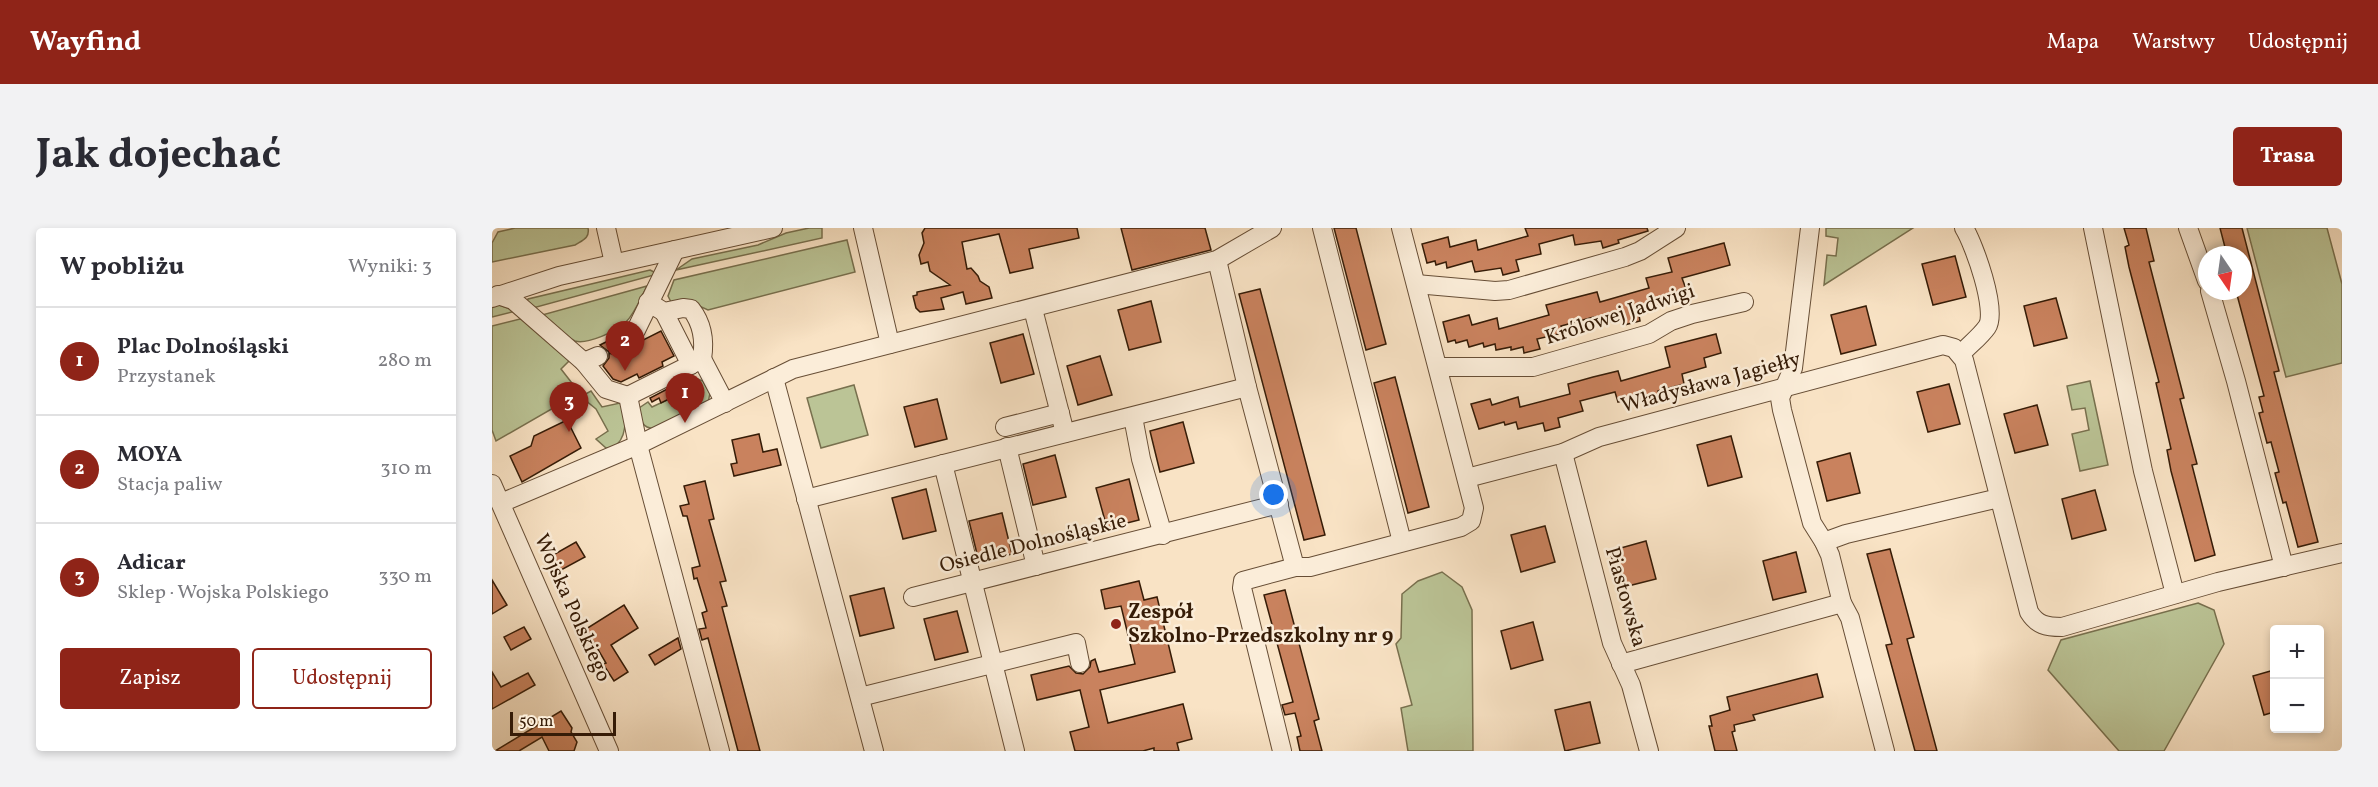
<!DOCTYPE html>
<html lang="pl">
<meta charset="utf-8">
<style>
body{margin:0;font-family:Vollkorn,serif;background:#f2f2f3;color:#2b2b33}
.controls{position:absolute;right:18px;bottom:18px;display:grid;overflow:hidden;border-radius:6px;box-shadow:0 3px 9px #0003}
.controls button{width:54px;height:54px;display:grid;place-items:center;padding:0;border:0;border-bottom:2px solid #e1e1e2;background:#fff;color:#2b2b33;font:30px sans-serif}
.compass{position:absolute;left:1706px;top:18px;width:54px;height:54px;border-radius:50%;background:#fff;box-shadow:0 3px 9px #0003;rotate:167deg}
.scale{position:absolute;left:18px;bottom:15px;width:106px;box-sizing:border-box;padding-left:6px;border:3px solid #361c07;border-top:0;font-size:16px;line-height:21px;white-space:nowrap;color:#361c07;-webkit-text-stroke:4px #fbedd9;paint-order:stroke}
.you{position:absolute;left:782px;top:267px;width:21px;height:21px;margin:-15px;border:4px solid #fff;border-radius:50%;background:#1a73e8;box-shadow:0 0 0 9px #1a73e833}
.badge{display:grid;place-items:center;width:39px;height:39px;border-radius:50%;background:#8f2418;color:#fff;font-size:20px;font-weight:700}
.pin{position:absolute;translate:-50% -50px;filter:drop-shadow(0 2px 3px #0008)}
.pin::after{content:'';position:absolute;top:32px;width:21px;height:18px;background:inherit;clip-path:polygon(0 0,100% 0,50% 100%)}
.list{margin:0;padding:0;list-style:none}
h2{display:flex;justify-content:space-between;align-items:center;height:78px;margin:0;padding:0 24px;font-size:26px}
h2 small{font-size:20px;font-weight:400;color:#7c7c81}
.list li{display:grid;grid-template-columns:39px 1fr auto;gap:18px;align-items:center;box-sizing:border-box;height:108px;padding:0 24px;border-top:2px solid #e1e1e2}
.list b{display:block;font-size:22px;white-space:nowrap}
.list p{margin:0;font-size:20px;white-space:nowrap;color:#7c7c81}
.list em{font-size:20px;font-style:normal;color:#7c7c81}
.actions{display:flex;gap:12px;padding:18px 24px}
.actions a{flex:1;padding:14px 0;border:2px solid #8f2418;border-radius:6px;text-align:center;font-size:21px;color:#8f2418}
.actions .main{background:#8f2418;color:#fff}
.map{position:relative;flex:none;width:1850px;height:523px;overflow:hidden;border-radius:6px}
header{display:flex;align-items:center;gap:36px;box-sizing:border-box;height:84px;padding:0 30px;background:#8f2418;color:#fff}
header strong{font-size:28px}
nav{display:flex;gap:33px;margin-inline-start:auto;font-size:21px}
.intro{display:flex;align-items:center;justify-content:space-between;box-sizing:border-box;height:144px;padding:0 36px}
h1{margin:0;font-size:42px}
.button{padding:15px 27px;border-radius:6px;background:#8f2418;color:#fff;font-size:21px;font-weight:700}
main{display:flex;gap:36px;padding:0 36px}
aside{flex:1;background:#fff;border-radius:6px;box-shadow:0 3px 9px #0003}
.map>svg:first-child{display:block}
.green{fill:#bbc496;stroke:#78704e;stroke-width:1.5}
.building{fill:#c9825e;stroke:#361c07;stroke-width:1.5}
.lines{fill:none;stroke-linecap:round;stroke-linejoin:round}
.minor-casing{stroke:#674e36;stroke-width:20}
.minor{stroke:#fbedd9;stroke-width:18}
.poi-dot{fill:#8f2418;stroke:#fbedd9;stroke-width:2}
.labels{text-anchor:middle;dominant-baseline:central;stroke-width:5;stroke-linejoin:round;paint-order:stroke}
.street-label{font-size:21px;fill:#361c07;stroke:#fbedd9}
.poi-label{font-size:21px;font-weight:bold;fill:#361c07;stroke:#fbedd9;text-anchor:start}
</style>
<header>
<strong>Wayfind</strong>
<nav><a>Mapa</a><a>Warstwy</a><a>Udostępnij</a></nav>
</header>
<div class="intro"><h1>Jak dojechać</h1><a class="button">Trasa</a></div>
<main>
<aside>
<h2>W pobliżu<small>Wyniki: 3</small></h2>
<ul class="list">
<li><span class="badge">1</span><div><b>Plac Dolnośląski</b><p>Przystanek</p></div><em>280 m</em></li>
<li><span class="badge">2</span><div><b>MOYA</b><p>Stacja paliw</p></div><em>310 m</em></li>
<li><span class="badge">3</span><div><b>Adicar</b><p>Sklep · Wojska Polskiego</p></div><em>330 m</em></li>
</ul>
<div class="actions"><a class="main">Zapisz</a><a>Udostępnij</a></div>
</aside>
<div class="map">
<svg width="1850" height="523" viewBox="0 0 1850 523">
<rect width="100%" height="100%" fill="#f9e3c5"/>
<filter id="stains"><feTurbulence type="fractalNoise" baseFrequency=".00333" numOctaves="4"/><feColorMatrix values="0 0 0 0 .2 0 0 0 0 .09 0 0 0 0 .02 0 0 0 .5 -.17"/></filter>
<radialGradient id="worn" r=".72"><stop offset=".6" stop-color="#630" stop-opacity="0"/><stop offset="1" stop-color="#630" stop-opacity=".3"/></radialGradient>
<g class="green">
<path d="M23 0H96C98 10 91 12 83 17L0 34V15L6 4Z"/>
<polygon points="317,0 330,0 330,10 184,42 200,31 266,17 294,5"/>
<polygon points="1334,0 1421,0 1332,57 1335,27 1344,28 1346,10 1334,8"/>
<polygon points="1755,0 1835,0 1850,56 1850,135 1794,149"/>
<polygon points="355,12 363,44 216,82 196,73 179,74 176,68 182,52"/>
<polygon points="158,42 162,44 162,47 41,80 34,74 36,71"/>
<path d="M155 58C149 69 143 85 134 94 126 103 94 117 83 113 71 108 60 95 50 87Z"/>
<polygon points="7,77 24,83 0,89 0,78"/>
<path d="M32 90 79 131 69 141 90 168 99 163 110 179 128 175C136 189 135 212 120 220H114L104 211 116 203 104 181 88 168H82L4 213 0 202V98Z"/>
<path d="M203 150 211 153 218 165 216 175 162 201C149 199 149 193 147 180L156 174 160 179 197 162 193 154Z"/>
<polygon points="1598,153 1616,237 1588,243 1580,206 1597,202 1593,180 1580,182 1575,158"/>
<polygon points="362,157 376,207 329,220 315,170"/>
<polygon points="950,344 970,359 980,382 981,523 916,523 909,480 920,477 904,416 909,410 910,366 926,353"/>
<polygon points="1706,375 1722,382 1732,416 1672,523 1627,523 1556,442 1569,412"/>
</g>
<g class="building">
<polygon points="433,0 585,0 587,10 537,21 541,40 518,45 507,6 470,14 475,41 479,40 486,48 488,53 497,59 500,70 474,76 471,64 449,70 452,81 428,84 424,80 421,68 425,67 425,64 458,57 438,43 436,34 429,36 427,27 432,15 430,5"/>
<polygon points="629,0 713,0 719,22 640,42"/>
<polygon points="842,0 864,0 894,116 874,122"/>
<polygon points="1033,0 1155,0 1156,3 1126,12 1127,15 1111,20 1109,13 1083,17 1081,7 1047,16 1049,26 1024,32 1027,43 1011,47 1009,40 983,44 980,33 955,40 954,34 944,37 943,33 935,35 930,16 956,9 958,19 984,12 986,22 1036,8"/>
<polygon points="1632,0 1654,0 1662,33 1657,34 1692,170 1688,171 1705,236 1700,237 1723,327 1703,333 1679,243 1675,222 1679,221 1664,155 1667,154 1637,39 1633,19 1637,17"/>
<polygon points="1728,0 1750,0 1787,143 1782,144 1826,314 1806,319 1794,274 1791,275 1783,245 1787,244 1779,214 1775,215 1767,185 1771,184 1767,169 1772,168 1744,63 1751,63 1751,27 1735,27"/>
<polygon points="1232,15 1238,37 1190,50 1194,61 1169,68 1171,78 1155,79 1157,84 1147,87 1148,93 1132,97 1130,92 1104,96 1102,89 1069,98 1071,105 1045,111 1048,121 1032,125 1031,119 1019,122 1019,119 1004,122 1003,116 992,119 991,115 977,119 975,112 964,115 963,112 956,114 951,94 977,87 980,97 1005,90 1007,101 1057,87 1054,77 1105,64 1108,74 1157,60 1154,50 1180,44 1176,30"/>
<polygon points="1463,28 1474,69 1441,77 1430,36"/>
<polygon points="768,61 833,307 812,312 747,66"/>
<polygon points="1564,70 1575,110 1542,118 1532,78"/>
<polygon points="659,73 669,114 637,122 626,82"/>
<polygon points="1374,78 1384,117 1349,126 1339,87"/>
<polygon points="169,103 182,128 170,134 171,138 147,150 145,146 129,154 121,151 111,138 117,130 117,124 108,117 116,113 117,125 128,129 145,118 151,112"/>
<polygon points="531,106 542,146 509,155 498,115"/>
<polygon points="1224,106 1229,125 1212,130 1214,139 1190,146 1192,156 1166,163 1168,172 1154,176 1152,171 1142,174 1141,170 1126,174 1123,164 1088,173 1091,183 1066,190 1068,199 1053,203 1051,195 1026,201 1024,194 1013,197 1012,194 987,201 979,176 998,171 1000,177 1026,169 1028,179 1078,166 1076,156 1101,149 1126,143 1129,153 1178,139 1173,119"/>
<polygon points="608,128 620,167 586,177 575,138"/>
<polygon points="903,149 937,279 916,285 882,155"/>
<polygon points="1457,156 1468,196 1436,204 1425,164"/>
<polygon points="181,158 183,162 179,164 181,169 169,175 167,170 160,174 158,170"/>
<polygon points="445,171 455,211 423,219 412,179"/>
<polygon points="1545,177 1556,217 1523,225 1512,186"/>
<polygon points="75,192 89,220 30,254 18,228 39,218 42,208"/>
<polygon points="691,194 702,235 668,244 658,203"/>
<polygon points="267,206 271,224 285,221 289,237 242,248 239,236 245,235 240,212"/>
<polygon points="1239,208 1250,249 1216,258 1205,217"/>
<polygon points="1358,225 1368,265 1335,273 1325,234"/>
<polygon points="563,227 574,269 541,277 531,236"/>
<polygon points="637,251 647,292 615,300 604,260"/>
<polygon points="213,253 222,291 217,292 234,353 228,354 235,378 230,379 268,523 246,523 216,410 210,412 207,401 214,400 210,385 215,383 205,350 202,351 200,340 208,338 195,288 191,288 188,278 197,276 192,258"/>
<polygon points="434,261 444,303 411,311 400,270"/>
<polygon points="1603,262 1614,302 1580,311 1570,271"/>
<polygon points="510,285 520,326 487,334 477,293"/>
<polygon points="1053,298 1063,334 1029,344 1019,307"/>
<polygon points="1154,313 1164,351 1128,360 1118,323"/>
<polygon points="84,314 93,329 69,342 61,327"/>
<polygon points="1398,321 1422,409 1415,411 1445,523 1423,523 1394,417 1400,416 1375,326"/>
<polygon points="1304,324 1314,364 1281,372 1271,333"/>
<polygon points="0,352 15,377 0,386"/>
<polygon points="647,353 652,372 665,369 683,444 608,462 616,495 691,476 700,511 685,515 687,523 662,523 662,520 651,523 583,523 578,504 597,499 588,462 545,472 539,447 577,438 584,445 591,446 598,439 599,433 603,431 607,444 643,436 629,378 613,381 609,362"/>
<polygon points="392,360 402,400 368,408 358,368"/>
<polygon points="793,362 827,491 822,493 830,523 808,523 805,509 809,508 803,485 793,487 790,477 801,474 772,367"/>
<polygon points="132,377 146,400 119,417 136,444 122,453 111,436 114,435 94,401"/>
<polygon points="465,383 476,424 443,432 432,391"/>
<polygon points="1041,394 1051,432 1019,441 1009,403"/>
<polygon points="32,399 39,411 19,422 12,409"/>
<polygon points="186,410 189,421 163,437 157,427"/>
<polygon points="1782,442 1782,484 1772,487 1761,448"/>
<polygon points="0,444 9,459 36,445 43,457 0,481"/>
<polygon points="1325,446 1331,469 1261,487 1263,492 1242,497 1243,503 1240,504 1245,523 1223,523 1217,498 1220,498 1218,488 1238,482 1235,469"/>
<polygon points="1098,474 1108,515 1073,523 1063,482"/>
<polygon points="69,483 80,500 79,504 85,514 82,523 57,523 50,509 27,523 3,523"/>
</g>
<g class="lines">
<defs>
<g id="minor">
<polyline points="114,0 122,35"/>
<polyline points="371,0 398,116"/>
<polyline points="830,0 910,314"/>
<polyline points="1318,0 1301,140 1288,170 1290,182 1320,295 1332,314 1338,327 1350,375 1358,390 1393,523"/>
<polyline points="1601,0 1651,243 1683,366"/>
<polyline points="1696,0 1715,53"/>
<polyline points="725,32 755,159 803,339"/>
<polyline points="924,56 1003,63 1017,62 1133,29 1148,23 1184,0"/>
<polyline points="1718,63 1744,153 1792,339"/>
<polyline points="6,67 21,72 92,134"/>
<polyline points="0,70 67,48 281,0"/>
<polyline points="541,81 573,205"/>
<polyline points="172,84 199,137"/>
<polyline points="126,118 139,109 144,102 183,22"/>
<path d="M1469 126C1477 117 1488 109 1495 99 1506 83 1482 16 1472 0"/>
<polyline points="106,128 92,134 114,161 136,168 146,217 228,523"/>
<polyline points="210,131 233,175"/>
<polyline points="946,139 1041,139 1157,106 1179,93 1200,86 1252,74"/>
<polyline points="282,150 382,523"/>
<path d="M136 168 210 131C213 113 210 95 199 81L191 80 172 84 156 74"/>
<polyline points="641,189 649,231 671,307"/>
<polyline points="513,199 568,185"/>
<polyline points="515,219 544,338"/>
<polyline points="1071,225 1120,415 1139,457 1157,523"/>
<polyline points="451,236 523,523"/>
<path d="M975 250 1071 225 1107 209 1451 117 1462 120 1472 132 1537 384C1545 397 1554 399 1570 399L1726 354 1850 325"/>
<polyline points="0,256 117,523"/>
<polyline points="314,271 755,159"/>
<polyline points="9,275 146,217 301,141 725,32 780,0"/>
<polyline points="1332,314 1354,306 1507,270"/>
<polyline points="421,369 787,276"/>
<polyline points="1129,436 1350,375"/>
<polyline points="368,469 584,415 588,435"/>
<polyline points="790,523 750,360 751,353 803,339 818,339 969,299 979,293 982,280 909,0"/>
</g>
</defs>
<use href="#minor" class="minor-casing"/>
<use href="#minor" class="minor"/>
</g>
<circle class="poi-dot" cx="624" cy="396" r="6"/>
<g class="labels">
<g class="street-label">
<text transform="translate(1128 87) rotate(-18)">Królowej Jadwigi</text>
<text transform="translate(1219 155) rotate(-15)">Władysława Jagiełły</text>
<text transform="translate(541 316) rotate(-14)">Osiedle Dolnośląskie</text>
<text transform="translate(1133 369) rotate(74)">Piastowska</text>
<text transform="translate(80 380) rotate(66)">Wojska Polskiego</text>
</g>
<g class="poi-label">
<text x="636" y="384">Zespół<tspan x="636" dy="24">Szkolno-Przedszkolny nr 9</tspan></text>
</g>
</g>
<rect width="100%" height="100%" filter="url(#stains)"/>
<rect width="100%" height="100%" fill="url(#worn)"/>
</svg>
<div class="controls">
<button>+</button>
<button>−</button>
</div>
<svg class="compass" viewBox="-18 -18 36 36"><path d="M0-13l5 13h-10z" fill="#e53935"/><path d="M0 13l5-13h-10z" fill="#7c7c81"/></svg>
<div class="scale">50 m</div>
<div class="you"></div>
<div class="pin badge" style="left:193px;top:195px">1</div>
<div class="pin badge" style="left:133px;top:143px">2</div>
<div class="pin badge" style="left:77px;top:204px">3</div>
</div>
</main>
